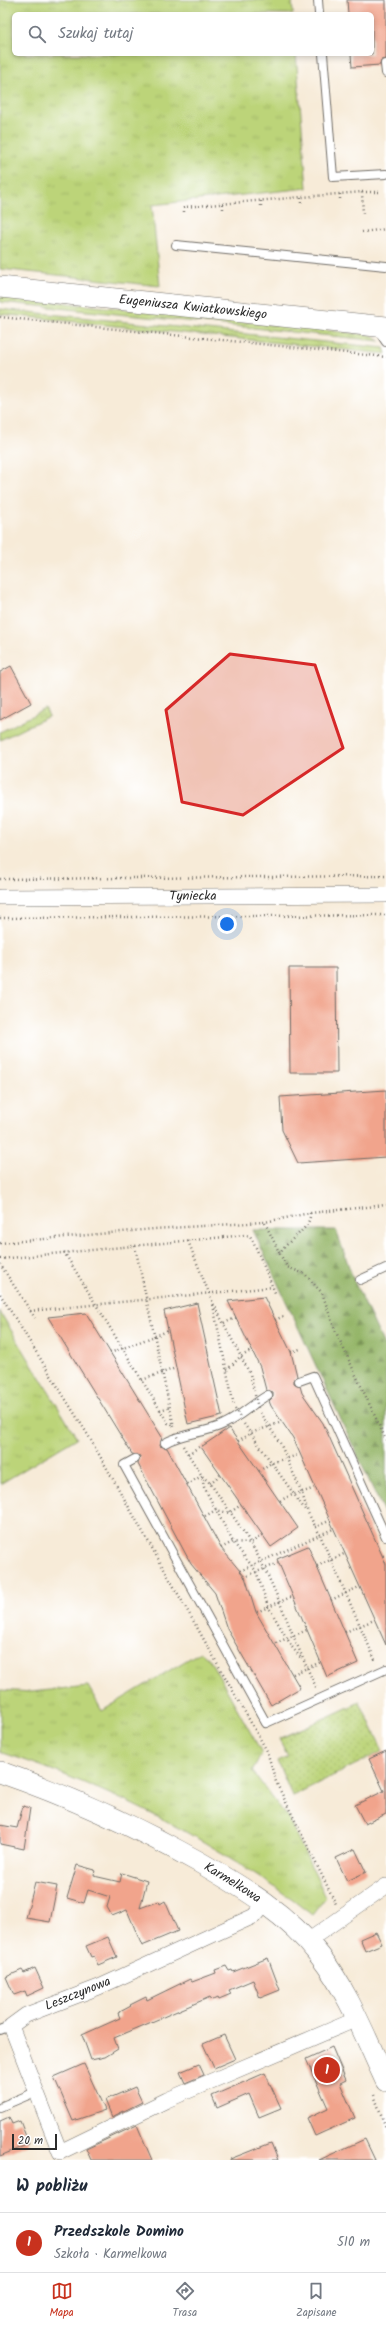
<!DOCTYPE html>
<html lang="pl">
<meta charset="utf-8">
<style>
body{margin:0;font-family:Kalam,sans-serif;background:#f2f2f3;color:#1f2937}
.scale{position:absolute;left:12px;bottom:10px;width:45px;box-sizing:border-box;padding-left:4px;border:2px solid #2b2b2b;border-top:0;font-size:11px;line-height:14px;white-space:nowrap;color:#2b2b2b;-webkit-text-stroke:3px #fff;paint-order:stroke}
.you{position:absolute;left:227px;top:924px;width:14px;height:14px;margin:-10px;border:3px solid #fff;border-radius:50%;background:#1a73e8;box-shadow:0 0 0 6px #1a73e833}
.badge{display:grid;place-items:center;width:26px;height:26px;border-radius:50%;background:#c8321e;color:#fff;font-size:13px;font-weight:700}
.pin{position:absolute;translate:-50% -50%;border:2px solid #fff;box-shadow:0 1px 4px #0006}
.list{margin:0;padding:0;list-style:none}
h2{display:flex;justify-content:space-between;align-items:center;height:52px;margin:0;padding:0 16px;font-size:17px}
h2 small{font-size:13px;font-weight:400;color:#747a83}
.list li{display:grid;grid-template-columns:26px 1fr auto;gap:12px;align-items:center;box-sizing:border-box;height:60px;padding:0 16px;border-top:1px solid #e0e1e3}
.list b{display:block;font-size:15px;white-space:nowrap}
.list p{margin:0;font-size:13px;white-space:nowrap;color:#747a83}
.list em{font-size:13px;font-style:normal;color:#747a83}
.icon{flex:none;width:22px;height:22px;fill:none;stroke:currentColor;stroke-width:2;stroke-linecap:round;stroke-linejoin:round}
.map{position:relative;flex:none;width:386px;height:2160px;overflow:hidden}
.search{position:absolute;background:#fff;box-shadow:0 2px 6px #0003;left:12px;right:12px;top:12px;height:44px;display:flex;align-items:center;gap:10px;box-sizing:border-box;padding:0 14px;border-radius:6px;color:#747a83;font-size:15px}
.sheet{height:112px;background:#fff}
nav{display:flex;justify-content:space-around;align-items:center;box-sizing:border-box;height:56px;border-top:1px solid #e0e1e3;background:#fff;font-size:11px;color:#747a83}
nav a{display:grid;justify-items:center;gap:2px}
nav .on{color:#c8321e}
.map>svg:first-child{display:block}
.grass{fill:url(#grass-tufts);stroke:#748052}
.forest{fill:url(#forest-firs);stroke:#60704a}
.park{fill:url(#park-dots);stroke:#748052}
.building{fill:#f1a48c}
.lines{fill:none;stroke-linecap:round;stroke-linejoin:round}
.lane-casing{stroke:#726e68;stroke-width:10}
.street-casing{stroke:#726e68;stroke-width:16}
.secondary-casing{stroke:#726e68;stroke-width:22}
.path{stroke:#726e68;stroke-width:2.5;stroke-dasharray:1 3;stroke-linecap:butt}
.lane{stroke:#fff;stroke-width:8}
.street{stroke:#fff;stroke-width:15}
.secondary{stroke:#fff;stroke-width:21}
.path-bridge{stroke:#726e68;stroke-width:2.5;stroke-dasharray:1 3;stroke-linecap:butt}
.marked{fill:#d62828;fill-opacity:0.2;stroke:#d62828;stroke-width:3;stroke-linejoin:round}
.labels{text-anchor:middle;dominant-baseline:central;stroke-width:3;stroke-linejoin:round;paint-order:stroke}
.street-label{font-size:13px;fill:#2b2b2b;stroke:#fff}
</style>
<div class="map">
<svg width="386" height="2160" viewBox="0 0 386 2160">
<defs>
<pattern id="grass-tufts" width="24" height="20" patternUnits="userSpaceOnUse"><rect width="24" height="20" fill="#bcd479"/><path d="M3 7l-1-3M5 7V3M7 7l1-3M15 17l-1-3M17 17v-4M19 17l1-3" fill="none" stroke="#a2b669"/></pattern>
<pattern id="forest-firs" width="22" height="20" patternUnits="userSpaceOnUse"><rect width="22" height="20" fill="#95b669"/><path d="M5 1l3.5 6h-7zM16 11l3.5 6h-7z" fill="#7a9457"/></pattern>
<pattern id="park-dots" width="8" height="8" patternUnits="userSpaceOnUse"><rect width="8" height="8" fill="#bcd479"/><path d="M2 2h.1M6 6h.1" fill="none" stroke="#a2b669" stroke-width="1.8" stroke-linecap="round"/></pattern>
</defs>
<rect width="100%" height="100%" fill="#fff"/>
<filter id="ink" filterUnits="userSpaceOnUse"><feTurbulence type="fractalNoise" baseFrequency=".025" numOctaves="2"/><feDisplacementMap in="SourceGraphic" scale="8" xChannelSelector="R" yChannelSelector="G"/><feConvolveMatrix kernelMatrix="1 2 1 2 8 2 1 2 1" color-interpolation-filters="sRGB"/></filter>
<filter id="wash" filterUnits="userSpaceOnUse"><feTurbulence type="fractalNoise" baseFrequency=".012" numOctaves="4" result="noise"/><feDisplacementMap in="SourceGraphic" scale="16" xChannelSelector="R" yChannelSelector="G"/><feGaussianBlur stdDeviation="0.9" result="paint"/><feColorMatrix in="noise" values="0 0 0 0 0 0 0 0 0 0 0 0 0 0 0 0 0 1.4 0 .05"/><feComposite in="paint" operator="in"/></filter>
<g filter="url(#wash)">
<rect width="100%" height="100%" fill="#f7ebd8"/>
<g class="grass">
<polygon points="0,0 292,0 293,14 14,14 14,54 296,54 307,188 152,205 160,286 0,269"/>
<polygon points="0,296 371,335 380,341 0,302"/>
<polygon points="0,309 384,348 386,354 0,314"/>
<polygon points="45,709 49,716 0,740 0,732"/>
<polygon points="0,1312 77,1438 0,1484"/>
<path d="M200 1652 210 1660 262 1753 252 1771 288 1818 326 1897 312 1915C224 1845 108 1786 0 1752V1690L31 1692 88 1686 102 1711Z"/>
</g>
<polygon class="forest" points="253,1230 336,1230 354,1281 386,1349 386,1517"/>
<polygon class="park" points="360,1702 383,1751 292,1796 277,1761 288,1756 279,1739"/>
<g id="blocks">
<g class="building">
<polygon points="347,0 386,0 386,59 381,60 380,65 352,67 351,54 372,54 372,14 348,14"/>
<polygon points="11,666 31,703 0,720 0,672"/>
<polygon points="289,968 336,968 337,1073 290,1073"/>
<polygon points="386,1090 386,1157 298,1163 282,1130 280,1097"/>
<polygon points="264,1297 291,1352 297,1376 294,1380 294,1383 300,1386 302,1393 323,1423 386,1564 386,1645 293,1438 271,1406 269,1401 273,1397 273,1392 266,1390 260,1367 228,1301"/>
<polygon points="197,1303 222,1416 188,1424 164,1311"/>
<polygon points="86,1313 162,1437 160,1446 167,1448 221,1548 245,1577 256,1612 300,1688 271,1705 227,1629 215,1593 191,1564 138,1464 140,1456 132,1454 48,1317"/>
<polygon points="229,1428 298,1528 271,1547 201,1447"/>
<polygon points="308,1546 358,1663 327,1677 277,1559"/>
<polygon points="386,1751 386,1814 365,1824 355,1805 384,1791 369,1759"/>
<polygon points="23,1806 30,1808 24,1849 0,1844 0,1825 17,1828"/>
<polygon points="355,1849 366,1872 347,1881 336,1858"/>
<polygon points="77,1865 95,1870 94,1876 120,1882 122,1873 147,1881 140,1908 159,1901 160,1904 165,1901 178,1931 142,1946 127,1910 112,1916 107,1907 110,1897 88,1890 84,1903 67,1898"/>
<polygon points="35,1882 57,1886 50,1922 26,1918"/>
<polygon points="376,1932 382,1944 365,1951 360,1939"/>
<polygon points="108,1937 117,1957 98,1965 94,1956 91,1957 86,1946"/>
<polygon points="268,1958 280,1990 260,1998 253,1980 229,1990 231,1994 219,1999 218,1997 212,2000 210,1997 114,2038 118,2049 105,2057 91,2060 82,2035 120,2018 118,2013 131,2006 130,2005 146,1997 147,2000 190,1979 192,1982 216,1973 215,1970 226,1966 229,1971 232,1970 233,1972"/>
<polygon points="35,1968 44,1988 27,1996 25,1991 14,1995 6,1977 22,1970 24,1973"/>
<polygon points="224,2035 235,2059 214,2068 203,2044"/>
<polygon points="332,2047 346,2080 340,2083 355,2118 315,2136 307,2118 328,2108 306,2059"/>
<polygon points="84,2064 105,2110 73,2121 54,2077"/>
<polygon points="199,2064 204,2075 185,2083 180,2072"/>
<polygon points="265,2073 281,2108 259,2117 249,2094 217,2108 212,2096"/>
<polygon points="135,2087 142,2102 112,2117 105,2100"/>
<polygon points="9,2117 12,2124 20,2121 29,2144 0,2156 0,2121"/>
<polygon points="137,2125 152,2160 91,2160 86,2149"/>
<polygon points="365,2139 375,2160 319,2160"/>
<polygon points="271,2143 278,2160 230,2160 230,2159"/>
</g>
</g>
</g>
<g filter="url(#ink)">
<use href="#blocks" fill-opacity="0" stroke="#726e68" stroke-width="1"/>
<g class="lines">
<defs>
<g id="lane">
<polyline points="318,0 319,14"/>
<polyline points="323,54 333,177 386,174"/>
<polyline points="385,64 386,73"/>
<polyline points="176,245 386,266"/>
<polyline points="378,330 386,342"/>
<polyline points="360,1280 386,1268"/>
<polyline points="299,1381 313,1376 386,1537"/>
<path d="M165 1443C183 1432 205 1434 224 1424 240 1417 252 1404 268 1395"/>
<polyline points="135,1459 124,1465 266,1723 386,1669"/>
<polyline points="0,2030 11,2026"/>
<polyline points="0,2107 38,2091"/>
</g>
<g id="street">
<path id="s1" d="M0 897 386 895"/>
<polyline points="265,1903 254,1916 99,1987 26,2015 11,2026 60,2152 167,2100 357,2019"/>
<polyline points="308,1941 386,1886"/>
</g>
<g id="secondary">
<path id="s2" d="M0 287 386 327"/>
<path id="s3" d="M0 1772C69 1796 135 1826 199 1862 244 1888 288 1914 320 1956 349 1993 366 2039 386 2081"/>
</g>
</defs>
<use href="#lane" class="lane-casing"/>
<use href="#street" class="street-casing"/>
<use href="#secondary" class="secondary-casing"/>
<g class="path">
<polyline points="362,192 380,192"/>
<polyline points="340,194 340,199"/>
<polyline points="301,198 301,203"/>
<polyline points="261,201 261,207"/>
<polyline points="223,204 223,210"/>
<polyline points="184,212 184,207 362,192 363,216"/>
<polyline points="362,232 386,229"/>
<polyline points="0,317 386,357"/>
<polyline points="0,879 386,876"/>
<polyline points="0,918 386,915"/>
<path d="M310 1213C312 1229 287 1239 280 1254L287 1267 305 1274 322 1293 335 1330 386 1440"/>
<polyline points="265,1223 280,1254"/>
<polyline points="188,1241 213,1303 250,1374 254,1391"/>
<polyline points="0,1243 154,1229 265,1222 310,1213 386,1205"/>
<polyline points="135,1246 174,1427"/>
<polyline points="64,1252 168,1423 174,1426"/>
<polyline points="0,1259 245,1235 250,1236 254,1243 276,1295"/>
<polyline points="0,1264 35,1318"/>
<polyline points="0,1294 88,1435 267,1751 276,1782 336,1904"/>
<polyline points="213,1305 234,1406"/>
<polyline points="30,1311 273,1287"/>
<polyline points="275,1320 284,1316"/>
<polyline points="224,1323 236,1318"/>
<polyline points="291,1352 300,1349"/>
<polyline points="110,1353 168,1331"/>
<polyline points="227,1370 240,1357 251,1351"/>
<polyline points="142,1380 176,1368"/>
<polyline points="160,1410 170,1407"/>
<polyline points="260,1413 280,1443 302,1493 308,1513 320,1535 376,1662"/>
<polyline points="244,1424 306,1511"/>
<polyline points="238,1441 251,1433 282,1422"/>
<path d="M183 1446 202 1476 210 1483C227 1508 246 1533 260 1560 282 1602 296 1647 317 1689"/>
<polyline points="188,1454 205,1443"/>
<polyline points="259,1471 271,1463 298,1455"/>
<polyline points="210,1483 220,1475"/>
<polyline points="187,1484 202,1476 204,1487 233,1542 256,1571 268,1606 292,1647 301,1658"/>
<path d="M280 1501C292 1493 301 1494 314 1488"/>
<polyline points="205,1516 216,1510 229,1513 241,1505"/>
<polyline points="315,1527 329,1521"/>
<polyline points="221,1548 233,1542 251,1543 262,1535"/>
<polyline points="383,1556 386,1555"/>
<polyline points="317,1566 344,1554"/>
<polyline points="240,1571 333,1529"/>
<polyline points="244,1577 279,1563"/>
<polyline points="331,1600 359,1587"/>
<polyline points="257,1612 293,1596"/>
<polyline points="345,1632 374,1620"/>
<polyline points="276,1643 307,1630"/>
<polyline points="293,1674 321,1662"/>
<polyline points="374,2095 386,2128"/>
</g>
<use href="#lane" class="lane"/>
<use href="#street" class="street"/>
<use href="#secondary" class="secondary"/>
<g class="path-bridge">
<polyline points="255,1395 258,1408"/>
<polyline points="235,1409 241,1419"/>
<polyline points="175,1433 180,1442"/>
</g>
</g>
</g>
<path class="marked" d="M230 654 315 665 343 748 243 815 182 802 166 710Z"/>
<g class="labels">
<g class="street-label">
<text stroke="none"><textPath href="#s2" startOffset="194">Eugeniusza Kwiatkowskiego</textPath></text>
<text stroke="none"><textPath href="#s1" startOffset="193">Tyniecka</textPath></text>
<text stroke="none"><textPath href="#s3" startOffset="258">Karmelkowa</textPath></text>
<text transform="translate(78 1994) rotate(-22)">Leszczynowa</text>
</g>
</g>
</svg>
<div class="scale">20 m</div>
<div class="you"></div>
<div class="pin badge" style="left:327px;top:2070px">1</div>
<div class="search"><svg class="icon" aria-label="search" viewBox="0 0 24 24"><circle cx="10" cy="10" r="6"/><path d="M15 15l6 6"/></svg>Szukaj tutaj</div>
</div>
<section class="sheet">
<h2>W pobliżu<small></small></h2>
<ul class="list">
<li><span class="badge">1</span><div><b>Przedszkole Domino</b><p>Szkoła · Karmelkowa</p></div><em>510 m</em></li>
</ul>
</section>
<nav>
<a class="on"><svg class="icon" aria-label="map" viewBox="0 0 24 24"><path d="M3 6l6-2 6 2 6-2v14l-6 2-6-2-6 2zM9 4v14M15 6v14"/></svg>Mapa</a>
<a><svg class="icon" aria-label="directions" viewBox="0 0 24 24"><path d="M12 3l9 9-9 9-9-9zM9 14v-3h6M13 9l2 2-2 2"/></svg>Trasa</a>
<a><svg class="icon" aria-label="saved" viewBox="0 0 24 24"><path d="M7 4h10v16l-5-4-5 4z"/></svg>Zapisane</a>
</nav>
